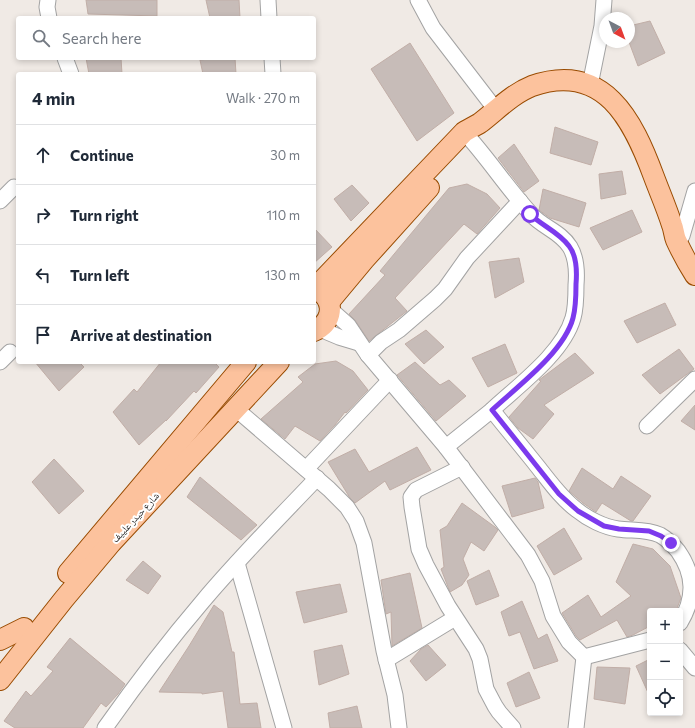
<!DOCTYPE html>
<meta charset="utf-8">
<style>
body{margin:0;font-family:Commissioner,"Noto Naskh Arabic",sans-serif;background:#f6f6f7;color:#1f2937}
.controls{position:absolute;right:12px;bottom:12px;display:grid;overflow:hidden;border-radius:4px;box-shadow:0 2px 6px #0003}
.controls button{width:36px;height:36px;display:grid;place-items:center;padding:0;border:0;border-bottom:1px solid #e0e1e3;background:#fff;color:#1f2937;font:20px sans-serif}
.compass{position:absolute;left:599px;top:12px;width:36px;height:36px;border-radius:50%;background:#fff;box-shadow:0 2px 6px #0003;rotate:139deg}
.stop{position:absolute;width:12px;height:12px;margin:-9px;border:3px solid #7c3aed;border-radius:50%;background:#fff}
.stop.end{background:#7c3aed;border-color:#fff;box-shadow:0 1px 4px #0008}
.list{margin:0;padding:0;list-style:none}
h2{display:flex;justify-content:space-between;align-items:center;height:52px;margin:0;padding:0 16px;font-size:17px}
h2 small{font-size:13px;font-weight:400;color:#747a83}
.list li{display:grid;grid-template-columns:26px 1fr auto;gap:12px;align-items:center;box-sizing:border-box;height:60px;padding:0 16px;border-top:1px solid #e0e1e3}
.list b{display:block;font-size:15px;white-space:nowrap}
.list em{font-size:13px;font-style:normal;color:#747a83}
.icon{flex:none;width:22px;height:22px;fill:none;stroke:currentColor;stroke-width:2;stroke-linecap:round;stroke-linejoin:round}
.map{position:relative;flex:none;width:695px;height:728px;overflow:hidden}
.search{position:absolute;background:#fff;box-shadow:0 2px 6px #0003;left:16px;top:16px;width:300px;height:44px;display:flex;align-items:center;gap:10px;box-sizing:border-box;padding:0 14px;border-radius:4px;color:#747a83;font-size:15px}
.panel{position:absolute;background:#fff;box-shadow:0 2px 6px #0003;left:16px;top:72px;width:300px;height:292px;border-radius:4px}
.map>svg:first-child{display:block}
.building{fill:#c7bcb8;stroke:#c1aea7}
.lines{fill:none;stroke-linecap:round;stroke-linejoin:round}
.minor-casing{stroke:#a3a3a3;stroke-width:17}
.major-casing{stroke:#994b00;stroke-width:22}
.minor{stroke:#fff;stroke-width:15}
.major{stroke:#fcc29d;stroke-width:20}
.route{stroke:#7c3aed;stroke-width:5}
.labels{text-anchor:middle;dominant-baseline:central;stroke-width:4;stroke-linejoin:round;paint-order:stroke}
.street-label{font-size:10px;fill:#1f1f1f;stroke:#fff}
</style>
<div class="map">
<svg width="695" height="728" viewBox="0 0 695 728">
<rect width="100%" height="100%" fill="#f0eae5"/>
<g class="building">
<polygon points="86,0 157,0 157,16 88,14"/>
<polygon points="206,0 239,0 240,18 210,18"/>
<polygon points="650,21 665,53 638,66 629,42 629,26"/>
<polygon points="410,43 454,113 417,141 371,69"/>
<polygon points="86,58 121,58 122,74 89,74"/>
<polygon points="218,58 235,58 236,74 203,74 200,60"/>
<polygon points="555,127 598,142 591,165 550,153"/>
<polygon points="514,144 539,181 524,192 498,158"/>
<polygon points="622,171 626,194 601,199 599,174"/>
<polygon points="467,184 487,194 500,208 477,234 464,224 395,298 407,311 369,341 355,320 349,314 385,275 380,271 449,188"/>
<polygon points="352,185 369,203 351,221 334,199"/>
<polygon points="543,189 586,203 579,227 550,218 539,210"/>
<polygon points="632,210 642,232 603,250 590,228"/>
<polygon points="314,228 332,247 314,263"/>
<polygon points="519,258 524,282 495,298 489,262"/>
<polygon points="665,303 676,325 637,343 624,321"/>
<polygon points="426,330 444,347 424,364 405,344"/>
<polygon points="505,344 517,373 488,387 472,358"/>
<polygon points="679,349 694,369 660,394 642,375"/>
<polygon points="575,353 594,373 544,405 554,414 533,439 518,428 509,417 541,381 539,380"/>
<polygon points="336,361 353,371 368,390 346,413 345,412 335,425 320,441 295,426 285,439 261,419 303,382 298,377 315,364"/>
<polygon points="35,362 79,362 84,367 59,391"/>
<polygon points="161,362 214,362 219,367 196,393 194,391 166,421 166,420 139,445 113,412 134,389 137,392"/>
<polygon points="415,362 440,385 449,380 466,396 436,421 397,375"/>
<polygon points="695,405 695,430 681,421"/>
<polygon points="417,447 431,470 390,490 385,481 355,503 350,498 328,462 355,449 369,472"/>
<polygon points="54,459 84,491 59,514 32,482"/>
<polygon points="582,468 613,489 621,476 651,496 633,521 631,521 602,503 596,512 583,503 569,491"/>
<polygon points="200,477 257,525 241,540 187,497"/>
<polygon points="535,478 538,482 544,508 512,517 502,486"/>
<polygon points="462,503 495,527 498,530 484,551 471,542 463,559 469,575 462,585 450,592 441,569 444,567 440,530 447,526"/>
<polygon points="564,528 582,559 554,575 537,546"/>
<polygon points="633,544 653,549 670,566 681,598 676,611 650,611 650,626 633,635 627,637 617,620 580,640 576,636 562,613 588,595 601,617 631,596 616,582"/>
<polygon points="143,561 161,576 148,594 126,580"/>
<polygon points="489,570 499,596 476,605 467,581"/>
<polygon points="410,573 422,628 392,646 391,612 386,614 381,580"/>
<polygon points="340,584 347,612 304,623 296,592"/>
<polygon points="522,601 538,639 547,634 558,661 534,669 520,632 509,636 501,612"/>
<polygon points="214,605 223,612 232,652 234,652 240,704 257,703 261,728 228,728 223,691 202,694 202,693 159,692 189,646"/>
<polygon points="70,638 125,684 118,694 106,707 101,703 83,728 15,728 4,721 26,691 31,696 53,671 47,667"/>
<polygon points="342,645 349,674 319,685 314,651"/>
<polygon points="428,645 446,665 426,681 410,661 421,649"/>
<polygon points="650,659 650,697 636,666"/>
<polygon points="597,667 630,668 625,704 594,699"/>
<polygon points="529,672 540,698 516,707 507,683"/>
<polygon points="357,706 362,728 330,728 328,713"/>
</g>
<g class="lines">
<defs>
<g id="minor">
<polyline points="48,0 47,7 49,18"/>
<polyline points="268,0 269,18"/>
<polyline points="418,0 433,28 496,110"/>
<polyline points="65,58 71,74"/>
<polyline points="272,58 273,74"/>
<polyline points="590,85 602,26 604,0"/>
<path d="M464 132C488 158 507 188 531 214 542 227 560 231 570 247 576 257 577 273 576 285 576 296 576 308 573 318 563 353 519 385 492 410"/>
<polyline points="0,201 14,187"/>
<polyline points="676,240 682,236 695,191"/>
<polyline points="330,309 348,325 368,355 446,447 528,555 542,581 553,616 569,642 584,657"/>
<polyline points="320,329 339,337 359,343"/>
<polyline points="368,355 381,342 399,330 435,299 445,289 467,258 520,201"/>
<polyline points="0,362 10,352"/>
<polyline points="236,409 329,489 347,507 356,521 364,543 384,651 395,695 399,728"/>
<polyline points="647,426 695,379"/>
<path d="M446 447 492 410C507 429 523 448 538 467 550 482 561 498 577 510 588 519 604 527 618 529 632 531 646 529 660 535 667 539 673 545 678 551 695 575 695 598 680 623"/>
<polyline points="462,467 416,490 411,497 412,507 419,549 426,565 448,606 476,649 480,659 486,689 495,706 499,712 513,728"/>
<polyline points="306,469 390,380"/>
<polyline points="237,563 284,728"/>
<polyline points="680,650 695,668"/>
<polyline points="584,657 650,640"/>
<polyline points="386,660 455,618"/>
<path d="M105 728C136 684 168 642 203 601 239 558 279 518 317 478"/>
<polyline points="576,728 584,657"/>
</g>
<g id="major">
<path d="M315 288 464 132C469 129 475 126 480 123 497 110 512 94 532 86 604 61 633 120 654 177 660 193 667 209 672 225 674 230 674 235 676 240 681 251 688 264 695 275"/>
<polyline points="329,302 364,260 429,188"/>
<path d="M314 331C330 324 336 306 322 293"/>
<polyline points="68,573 246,362"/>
<polyline points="0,640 24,628"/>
<polyline points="0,680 64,599 111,543 279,362"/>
</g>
</defs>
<use href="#minor" class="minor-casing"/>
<use href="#major" class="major-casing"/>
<use href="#minor" class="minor"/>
<use href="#major" class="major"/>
</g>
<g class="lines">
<path class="route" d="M530 214C542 226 559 232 569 246 577 256 577 272 576 284 576 295 576 307 573 318 564 352 518 386 492 410L559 494 578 511 604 526 619 529 649 531 661 536 671 543"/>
</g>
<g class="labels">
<g class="street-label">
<text transform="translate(135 517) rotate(-47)">شارع حيدر علييف</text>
</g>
</g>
</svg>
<div class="controls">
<button>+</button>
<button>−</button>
<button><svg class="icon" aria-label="locate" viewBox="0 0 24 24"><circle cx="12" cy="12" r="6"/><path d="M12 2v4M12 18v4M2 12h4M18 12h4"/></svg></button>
</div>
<svg class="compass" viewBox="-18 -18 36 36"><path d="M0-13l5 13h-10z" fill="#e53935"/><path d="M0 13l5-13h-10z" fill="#747a83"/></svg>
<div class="stop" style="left:530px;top:214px"></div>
<div class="stop end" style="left:671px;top:543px"></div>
<div class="search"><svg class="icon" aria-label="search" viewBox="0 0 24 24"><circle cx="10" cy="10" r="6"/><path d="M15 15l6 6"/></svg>Search here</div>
<section class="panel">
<h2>4 min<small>Walk · 270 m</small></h2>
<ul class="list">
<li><svg class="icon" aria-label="ahead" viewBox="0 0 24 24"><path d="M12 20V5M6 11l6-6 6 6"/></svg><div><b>Continue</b></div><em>30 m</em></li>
<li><svg class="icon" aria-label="right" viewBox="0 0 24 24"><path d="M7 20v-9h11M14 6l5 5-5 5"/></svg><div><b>Turn right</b></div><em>110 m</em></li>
<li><svg class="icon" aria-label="left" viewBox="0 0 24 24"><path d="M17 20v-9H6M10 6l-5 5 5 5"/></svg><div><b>Turn left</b></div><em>130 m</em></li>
<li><svg class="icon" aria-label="arrive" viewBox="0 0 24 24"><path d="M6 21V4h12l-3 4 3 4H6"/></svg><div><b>Arrive at destination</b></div></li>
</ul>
</section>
</div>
